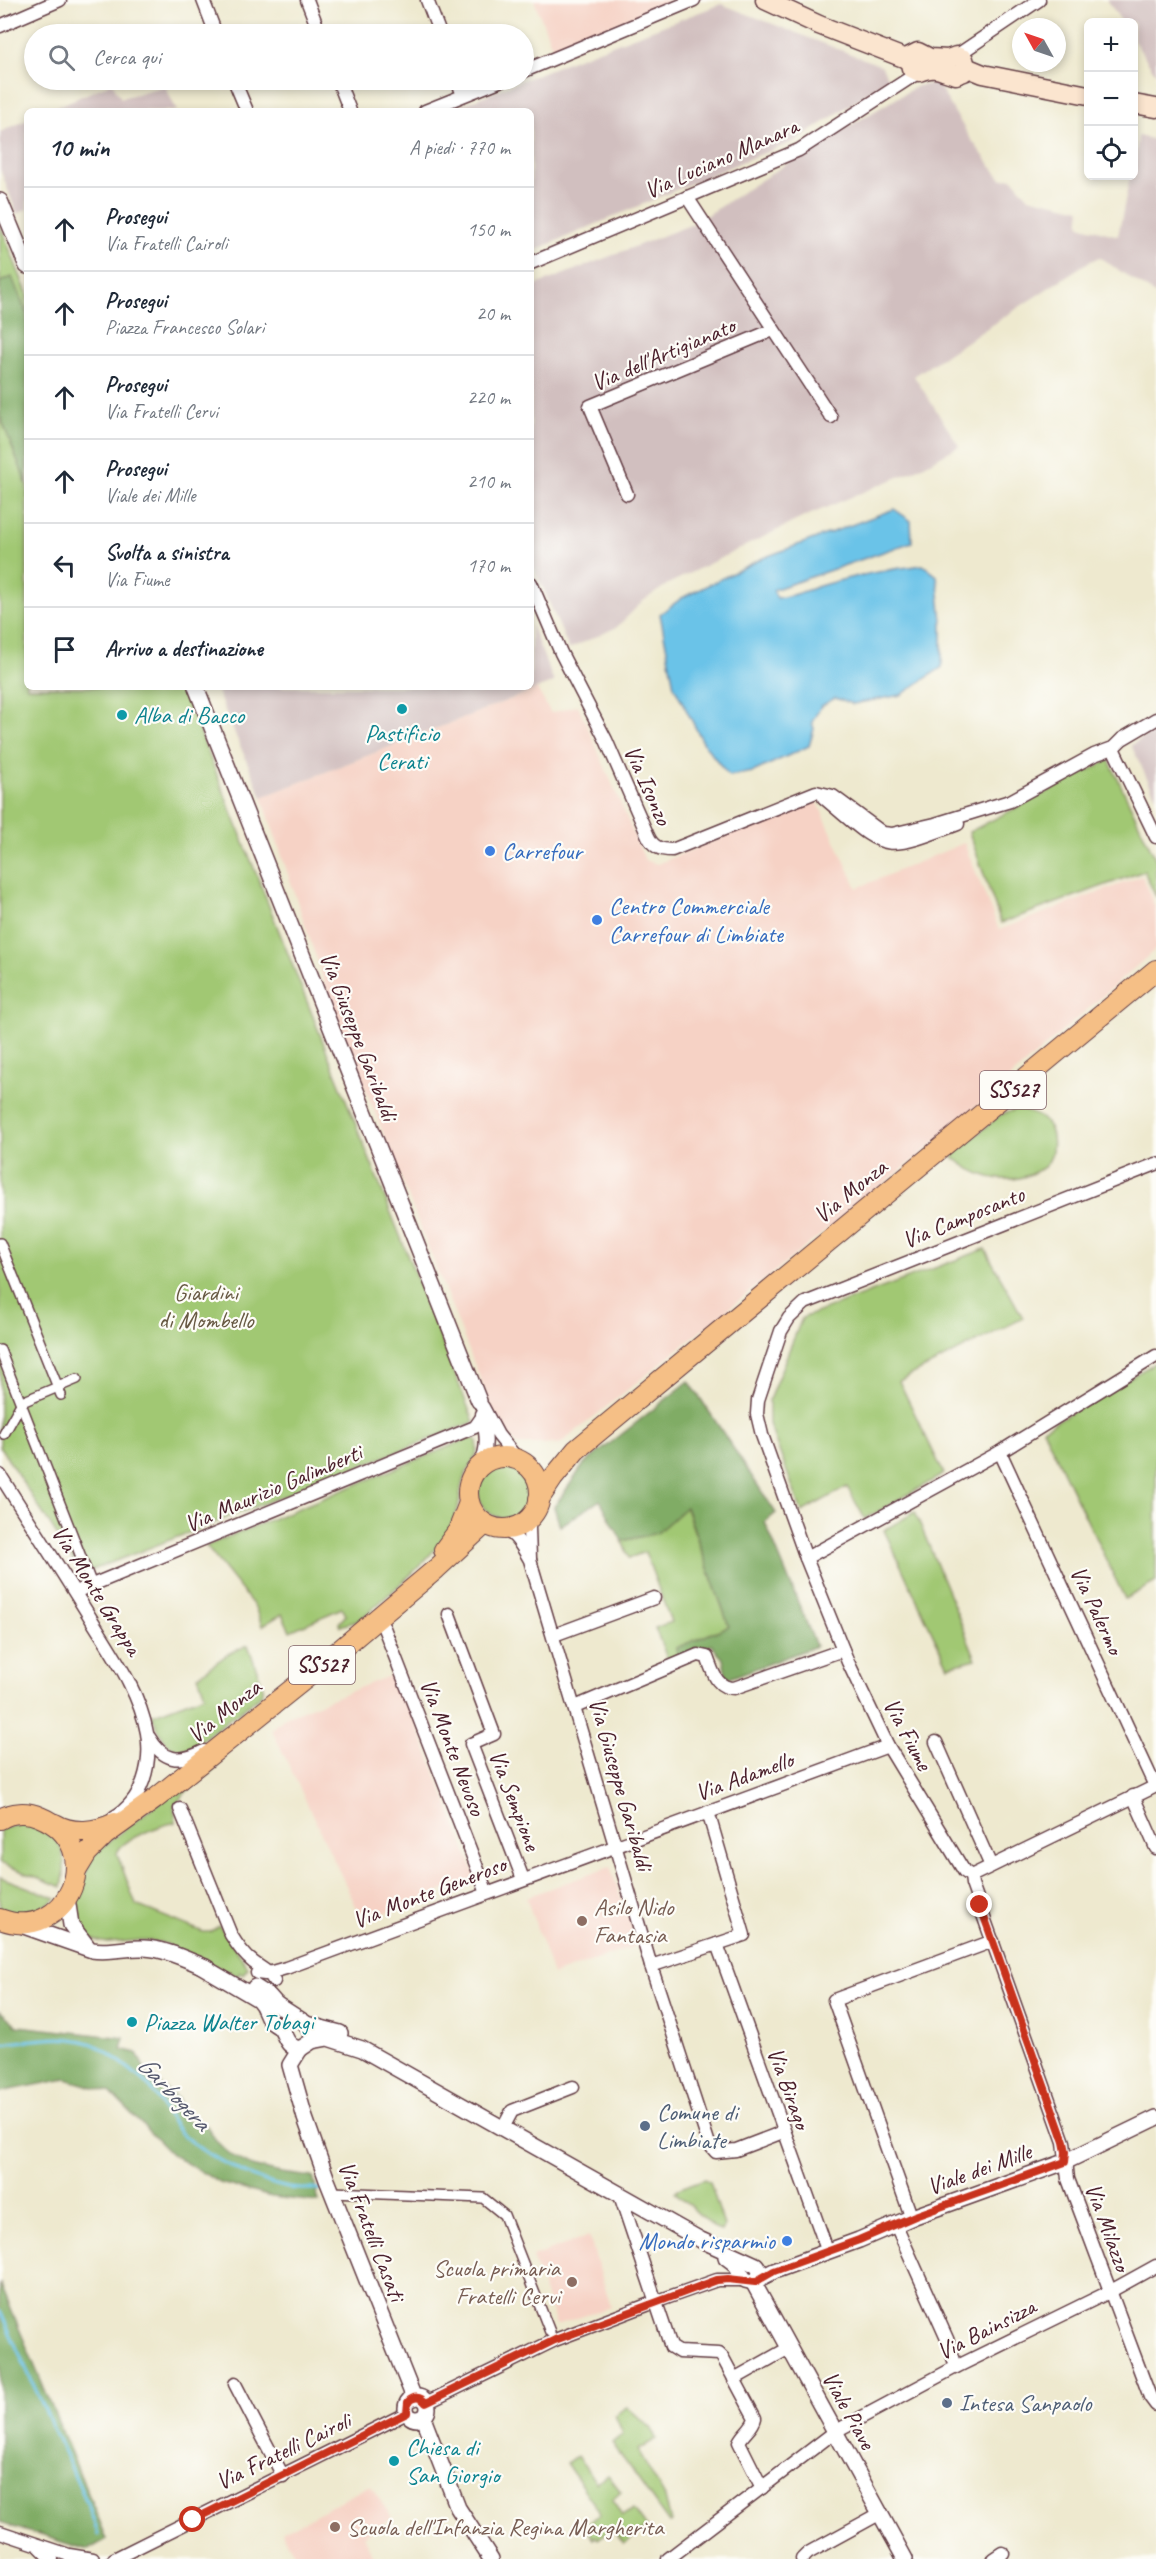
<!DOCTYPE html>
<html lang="it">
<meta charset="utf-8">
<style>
body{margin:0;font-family:Caveat,sans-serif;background:#f2f2f3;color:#1f2937}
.controls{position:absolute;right:18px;top:18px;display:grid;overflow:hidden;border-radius:9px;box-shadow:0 3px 9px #0003}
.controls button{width:54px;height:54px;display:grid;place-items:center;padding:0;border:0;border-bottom:2px solid #e0e1e3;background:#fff;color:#1f2937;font:30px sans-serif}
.compass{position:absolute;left:1012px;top:18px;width:54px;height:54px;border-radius:50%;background:#fff;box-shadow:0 3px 9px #0003;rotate:310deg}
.stop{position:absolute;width:18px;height:18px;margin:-14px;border:4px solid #c8321e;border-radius:50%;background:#fff}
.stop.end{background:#c8321e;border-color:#fff;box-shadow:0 2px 6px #0008}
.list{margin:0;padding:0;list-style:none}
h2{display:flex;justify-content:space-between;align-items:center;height:78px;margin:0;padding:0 24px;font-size:26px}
h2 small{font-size:20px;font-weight:400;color:#747a83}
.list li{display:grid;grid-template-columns:39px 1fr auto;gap:18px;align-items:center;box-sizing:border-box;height:84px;padding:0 24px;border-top:2px solid #e0e1e3}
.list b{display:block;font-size:22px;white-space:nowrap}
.list p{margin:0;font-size:20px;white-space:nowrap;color:#747a83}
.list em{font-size:20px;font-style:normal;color:#747a83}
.icon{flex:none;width:33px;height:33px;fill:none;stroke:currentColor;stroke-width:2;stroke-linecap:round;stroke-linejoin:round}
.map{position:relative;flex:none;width:1156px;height:2559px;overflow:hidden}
.search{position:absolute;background:#fff;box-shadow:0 3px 9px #0003;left:24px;top:24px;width:510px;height:66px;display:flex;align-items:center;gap:15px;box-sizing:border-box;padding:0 21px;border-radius:33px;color:#747a83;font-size:22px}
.panel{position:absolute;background:#fff;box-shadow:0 3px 9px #0003;left:24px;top:108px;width:510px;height:582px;border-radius:9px}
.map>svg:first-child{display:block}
.built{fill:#f6d2c5}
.industrial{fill:#d1bfbf}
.green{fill:#a1c873;stroke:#76744f;stroke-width:1.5}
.forest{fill:#80ac65;stroke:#656648;stroke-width:1.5}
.water{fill:#6ac3e8;stroke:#5a718a;stroke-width:1.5}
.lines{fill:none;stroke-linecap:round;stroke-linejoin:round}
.stream{stroke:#6ac3e8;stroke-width:3}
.pedestrian-casing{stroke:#633d44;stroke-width:12}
.minor-casing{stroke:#633d44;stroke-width:15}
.tertiary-casing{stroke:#633d44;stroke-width:18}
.secondary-casing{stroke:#633d44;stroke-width:21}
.primary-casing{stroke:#633d44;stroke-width:22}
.pedestrian{stroke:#fff;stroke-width:9}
.minor{stroke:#fff;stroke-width:12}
.tertiary{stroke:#fff;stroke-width:15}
.secondary{stroke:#fbe5cf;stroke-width:18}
.primary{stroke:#f5bf86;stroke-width:20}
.route{stroke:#c8321e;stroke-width:8}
.culture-dot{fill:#0f9aa8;stroke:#fdfcf7;stroke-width:2}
.shop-dot{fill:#3f7fe0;stroke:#fdfcf7;stroke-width:2}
.education-dot{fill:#8d6e63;stroke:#fdfcf7;stroke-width:2}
.service-dot{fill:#5c6f8a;stroke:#fdfcf7;stroke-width:2}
.labels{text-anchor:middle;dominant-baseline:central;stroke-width:4.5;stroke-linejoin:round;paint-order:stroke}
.shield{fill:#fdfcf7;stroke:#806168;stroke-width:1.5}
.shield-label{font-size:22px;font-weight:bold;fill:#4a1f2b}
.street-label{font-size:24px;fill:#4a1f2b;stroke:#fdfcf7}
.culture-label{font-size:24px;fill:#0d838f;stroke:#fdfcf7;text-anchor:start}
.shop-label{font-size:24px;fill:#366cbe;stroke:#fdfcf7;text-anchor:start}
.park-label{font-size:24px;fill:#685a44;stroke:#fdfcf7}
.education-label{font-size:24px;fill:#785e54;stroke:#fdfcf7;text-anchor:start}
.service-label{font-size:24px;fill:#4e5e75;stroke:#fdfcf7;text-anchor:start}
.water-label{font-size:26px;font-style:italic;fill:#55586d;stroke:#fdfcf7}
</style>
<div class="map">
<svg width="1156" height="2559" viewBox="0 0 1156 2559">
<rect width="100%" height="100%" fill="#fdfcf7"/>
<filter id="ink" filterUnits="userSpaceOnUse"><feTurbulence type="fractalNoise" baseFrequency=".0167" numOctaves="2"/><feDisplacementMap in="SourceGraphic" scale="12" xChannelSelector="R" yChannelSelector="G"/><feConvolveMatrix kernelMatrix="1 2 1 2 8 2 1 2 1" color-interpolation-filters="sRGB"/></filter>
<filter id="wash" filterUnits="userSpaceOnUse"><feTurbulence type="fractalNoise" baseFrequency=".008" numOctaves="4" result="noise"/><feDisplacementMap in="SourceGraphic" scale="24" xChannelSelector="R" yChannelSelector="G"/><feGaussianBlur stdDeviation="1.35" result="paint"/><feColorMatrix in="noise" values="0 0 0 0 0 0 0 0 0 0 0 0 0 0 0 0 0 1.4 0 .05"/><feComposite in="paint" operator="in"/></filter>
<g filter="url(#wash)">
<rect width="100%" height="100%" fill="#eee9cf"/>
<g class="built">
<polygon points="534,0 677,0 553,49"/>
<polygon points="537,689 551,713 578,705 645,860 657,864 816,799 857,888 964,843 999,930 1142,876 1156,909 1156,949 940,1139 560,1444 517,1444 498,1424 329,996 262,797"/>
<polygon points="397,1673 476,1878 363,1921 272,1730 285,1717"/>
<polygon points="610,1867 638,1945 553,1975 526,1897"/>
<polygon points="589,2236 611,2307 556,2325 532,2257"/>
<polygon points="370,2485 392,2518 363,2537 376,2559 298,2559 282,2533"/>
</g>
<g class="industrial">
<polygon points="1107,0 1156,0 1156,74 1134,41 1134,22 1122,22"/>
<polygon points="721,4 882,66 888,79 798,140 746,160 531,252 531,111 447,111 575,59"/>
<polygon points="112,83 121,98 165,86 177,111 47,111"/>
<polygon points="937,83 970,138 1001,179 1012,178 1028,197 1081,209 1079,225 1118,236 1130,176 1134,176 1138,136 1156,140 1156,295 1099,257 1085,264 914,376 959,446 915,470 804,517 668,584 643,601 617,627 569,649 531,560 531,287 693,224 794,159 917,86"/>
<polygon points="27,120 27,209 17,214 0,169 0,132"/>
<polygon points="531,625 554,682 262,797 215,687 531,687"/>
<polygon points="1156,730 1156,797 1131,745"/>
</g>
<g class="green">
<polygon points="0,225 27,293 27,687 182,687 474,1422 82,1574 0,1447"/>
<polygon points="1109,760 1156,860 1156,897 1144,871 1001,923 969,832"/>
<path d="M1017 1109C1027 1112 1040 1114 1046 1123 1055 1133 1055 1156 1045 1166 1043 1169 1036 1171 1033 1173 1005 1187 974 1176 952 1156L1000 1115Z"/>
<polygon points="985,1249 1023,1318 899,1381 944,1474 865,1519 847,1487 802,1512 769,1424 769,1400 802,1318"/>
<polygon points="1156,1362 1156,1582 1125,1599 1043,1429"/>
<path d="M470 1438 477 1440C480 1456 469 1465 464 1478 459 1489 461 1503 456 1514 442 1554 391 1591 360 1620L340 1626 339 1623 346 1615 342 1608 290 1631 282 1614 262 1626 255 1607 206 1546Z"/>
<circle cx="505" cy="1491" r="27"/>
<polygon points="685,1506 729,1626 676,1648 678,1658 669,1663 655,1628 671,1622 645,1552 629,1558 622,1541 657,1533"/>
<polygon points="915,1512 976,1659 948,1666 884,1530"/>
<path d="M248 1645 263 1687 261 1695 192 1747C168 1756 160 1735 152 1715L205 1695 198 1676 228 1654Z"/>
<path d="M228 1749 214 1770 186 1792 174 1806 176 1822C163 1825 119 1839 117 1854L136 1905 203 1932H211L219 1925 248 1967 243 1974 240 1972 238 1976 160 1942 141 1940 108 1943 93 1940 85 1934 77 1920 75 1907 92 1855Z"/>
<path d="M23 1824C61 1828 69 1854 62 1887L0 1863V1829Z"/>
<path d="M0 1877 56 1898C37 1912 23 1918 0 1909Z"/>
<polygon points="704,2179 710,2182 724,2226 721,2231 715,2229 675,2192 678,2189"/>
<polygon points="627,2407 652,2429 656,2439 638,2450 665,2497 671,2522 669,2523 612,2443 623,2434 615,2415"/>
<polygon points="578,2456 596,2483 608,2475 621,2492 612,2500 622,2516 634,2509 647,2527 624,2544 612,2529 598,2539 596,2536 593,2539 584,2526 601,2514 566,2463"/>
</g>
<g class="forest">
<polygon points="12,277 27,315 27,485 0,416 0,282"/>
<polygon points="689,1381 776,1513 765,1522 816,1646 727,1679 723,1659 712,1645 678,1658 676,1648 729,1626 686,1507 657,1533 622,1541 600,1500 560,1526 554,1507 584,1464"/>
<path d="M0 2011 18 2026 124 2038 121 2049 137 2053 146 2072 179 2100 184 2119 207 2126C229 2169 270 2172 313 2177L319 2202 272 2197 220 2183 171 2154 110 2092 66 2079 0 2092Z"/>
<polygon points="0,2283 107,2539 88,2550 0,2523"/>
</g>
<path class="water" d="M894 509 911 521 912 542 773 590 777 598C795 596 809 589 826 584 858 575 890 569 923 565L937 576 942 620V667L901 695 853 704 835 698 821 706 812 722 814 729 809 746 753 772 729 776 704 744 674 686 660 614 682 598 763 558Z"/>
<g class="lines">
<g class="stream">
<path d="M0 2044C31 2041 70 2031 99 2047 109 2052 147 2082 152 2090 162 2104 168 2119 180 2132 201 2154 254 2180 284 2187 296 2190 308 2189 320 2189"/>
<polyline points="0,2311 89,2507 98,2534"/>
</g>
</g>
</g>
<g filter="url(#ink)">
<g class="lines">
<defs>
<g id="pedestrian">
<polyline points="0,1243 61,1395"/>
<polyline points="0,1350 92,1585"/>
<polyline points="4,1434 22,1402 77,1379"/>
<polyline points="332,2192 483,2198 504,2215 550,2332"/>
</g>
<g id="minor">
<polyline points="203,0 216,34"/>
<polyline points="307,0 320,34"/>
<polyline points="427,0 440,34"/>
<polyline points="0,26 60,0"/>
<polyline points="956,56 1039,0"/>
<polyline points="524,71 694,0"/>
<polyline points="234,80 247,111"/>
<polyline points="338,80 350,111"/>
<polyline points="457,80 463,95"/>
<polyline points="425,111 502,80"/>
<polyline points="687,197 831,417"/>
<polyline points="531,263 799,150 919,72"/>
<polyline points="627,494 590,406 773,330"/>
<path d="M531 583 561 653 606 740 648 836C653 847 660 850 672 850L816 792 833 796 883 833 892 834 935 824 1010 801 1094 755 1113 748 1122 739 1156 719"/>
<polyline points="1113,748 1156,837"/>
<path d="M824 798C886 850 879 854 958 824"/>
<polyline points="483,1407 498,1435 519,1461"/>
<polyline points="1000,1452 1155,1786"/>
<path d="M479 1467C489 1448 486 1434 482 1414"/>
<path d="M0 1475C31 1524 63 1573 93 1622 114 1656 140 1693 147 1733 152 1765 143 1800 114 1817"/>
<path d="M502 1529C516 1533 523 1548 530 1560L651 1966 709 2144 716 2152 736 2150 783 2132"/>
<polyline points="806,1558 1000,1452 1156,1356"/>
<polyline points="530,1559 529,1528 531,1516"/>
<polyline points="75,1592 475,1427 482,1417"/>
<polyline points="449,1614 494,1734 471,1744 523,1879"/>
<polyline points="377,1617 384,1628 487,1893"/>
<polyline points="554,1635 654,1598"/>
<path d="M575 1707 698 1655 707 1657C713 1672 716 1688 734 1688L843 1650"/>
<path d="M149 1737C163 1761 179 1764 204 1751"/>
<polyline points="936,1742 991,1866"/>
<polyline points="1133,1796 1156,1848"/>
<path d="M180 1809 231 1935C237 1945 244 1955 253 1962 262 1969 268 1970 274 1981"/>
<polyline points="971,1876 964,1871 888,1746 848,1662 806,1558 762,1435 757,1414 758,1400 781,1331 789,1318 805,1303 1156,1164"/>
<polyline points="971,1876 972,1884 1064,2142 1068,2179 1150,2397 1156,2405"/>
<polyline points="971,1876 1156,1786"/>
<polyline points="717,1944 825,2244"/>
<polyline points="651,1966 744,1935 708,1812"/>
<polyline points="257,1973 265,1974 286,1968 888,1746"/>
<polyline points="503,2128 512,2111 573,2087"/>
<path d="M620 2195 671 2347 679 2352 719 2354 723 2358 755 2418C753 2428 743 2433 739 2442L762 2488"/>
<polyline points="911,2216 834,2000 993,1941"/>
<polyline points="896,2225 948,2341 956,2367"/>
<polyline points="734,2379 789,2348"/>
<polyline points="235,2384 283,2476"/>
<polyline points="426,2403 555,2340 655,2302 717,2280 745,2280"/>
<polyline points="0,2532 69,2555 93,2559"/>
<polyline points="39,2546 52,2559"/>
<polyline points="114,2559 407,2413"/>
<polyline points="668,2559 836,2431 956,2367 1109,2292 1156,2266"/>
<polyline points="802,2559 808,2553 881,2513"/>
<polyline points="994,2559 1003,2553"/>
</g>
<g id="tertiary">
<polyline points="0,201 27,266"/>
<polyline points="196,687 479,1401"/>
<polyline points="67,1898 71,1925 87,1946"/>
<path d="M18 1924 92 1950C110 1953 127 1947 144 1948 167 1949 187 1960 208 1968"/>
<path d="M200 1965 258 1999C266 2007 265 2013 270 2020 273 2024 278 2025 281 2029 287 2039 287 2047 300 2049L312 2041 328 2038 362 2049 701 2240 756 2265 761 2272 757 2280"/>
<polyline points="255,1987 269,1996 276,2004"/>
<polyline points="276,2004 304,2022 310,2031"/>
<polyline points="306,2024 340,2033"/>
<polyline points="300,2049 290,2065 305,2118 327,2180 414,2398"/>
<polyline points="726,2257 734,2263 745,2280 753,2282 774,2271 859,2240 915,2216 1065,2162 1156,2118"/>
<polyline points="753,2282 905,2559"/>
<circle cx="417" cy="2408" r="11"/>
<polyline points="423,2418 458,2508 491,2559"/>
</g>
<g id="secondary">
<polyline points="765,0 819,25 909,60"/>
<path d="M909 60 911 68 919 72C937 65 939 71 956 75L964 72 966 67"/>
<polyline points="909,60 910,56 918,52 930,58 948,59 956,56 964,59 966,67"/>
<polyline points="966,67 983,74 1088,95"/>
<polyline points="1134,104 1156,108"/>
</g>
<g id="primary">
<circle cx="504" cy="1493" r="36"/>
<path d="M539 1499 553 1478 576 1450C769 1290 963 1131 1156 970"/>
<polyline points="444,1550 458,1531 469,1503"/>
<path d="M0 1819C12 1812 27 1811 40 1817 110 1846 67 1945 0 1919"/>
<path d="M55 1824C73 1835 96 1832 115 1823"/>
<polyline points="76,1871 87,1853 105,1835 155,1799 315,1671 436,1569 485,1524"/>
</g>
</defs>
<use href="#pedestrian" class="pedestrian-casing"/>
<use href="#minor" class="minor-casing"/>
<use href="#tertiary" class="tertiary-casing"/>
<use href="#secondary" class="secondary-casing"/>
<use href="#primary" class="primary-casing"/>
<use href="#pedestrian" class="pedestrian"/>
<use href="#minor" class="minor"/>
<use href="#tertiary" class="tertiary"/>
<use href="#secondary" class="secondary"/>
<use href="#primary" class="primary"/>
</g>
</g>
<g class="lines" filter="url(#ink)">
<path class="route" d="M193 2520 407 2413 408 2402C414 2396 420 2396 426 2403L555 2340 717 2280 728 2279 755 2282 774 2271 859 2240 915 2216 1065 2162 1066 2152 1064 2142 980 1905"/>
</g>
<g class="culture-dot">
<circle cx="402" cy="709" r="6"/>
<circle cx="122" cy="715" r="6"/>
<circle cx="132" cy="2022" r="6"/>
<circle cx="394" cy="2461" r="6"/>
</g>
<g class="shop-dot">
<circle cx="490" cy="851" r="6"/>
<circle cx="597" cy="920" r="6"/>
<circle cx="787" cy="2241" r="6"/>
</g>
<g class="education-dot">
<circle cx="582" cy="1921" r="6"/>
<circle cx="572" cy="2282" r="6"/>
<circle cx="335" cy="2527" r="6"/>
</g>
<g class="service-dot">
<circle cx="645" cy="2126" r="6"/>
<circle cx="947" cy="2403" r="6"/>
</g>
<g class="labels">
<g class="shield">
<rect x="980" y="1071" width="66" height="38" rx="4.5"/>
<rect x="289" y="1646" width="66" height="38" rx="4.5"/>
</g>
<g class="shield-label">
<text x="1013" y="1090">SS527</text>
<text x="322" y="1665">SS527</text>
</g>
<g class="street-label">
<text transform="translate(721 158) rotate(-24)">Via Luciano Manara</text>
<text transform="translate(663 354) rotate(-23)">Via dell'Artigianato</text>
<text transform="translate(648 785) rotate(66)">Via Isonzo</text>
<text transform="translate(359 1036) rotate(69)">Via Giuseppe Garibaldi</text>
<text transform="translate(850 1191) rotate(-39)">Via Monza</text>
<text transform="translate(963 1217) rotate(-22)">Via Camposanto</text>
<text transform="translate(273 1488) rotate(-23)">Via Maurizio Galimberti</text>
<text transform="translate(97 1590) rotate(58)">Via Monte Grappa</text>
<text transform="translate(1097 1610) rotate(65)">Via Palermo</text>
<text transform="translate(224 1711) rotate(-39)">Via Monza</text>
<text transform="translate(908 1734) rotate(62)">Via Fiume</text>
<text transform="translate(453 1747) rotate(69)">Via Monte Nevoso</text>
<text transform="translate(744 1776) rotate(-20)">Via Adamello</text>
<text transform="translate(621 1784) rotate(74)">Via Giuseppe Garibaldi</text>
<text transform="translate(515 1800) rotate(69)">Via Sempione</text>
<text transform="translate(429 1892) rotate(-21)">Via Monte Generoso</text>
<text transform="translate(789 2088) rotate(70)">Via Birago</text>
<text transform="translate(979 2169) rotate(-20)">Viale dei Mille</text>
<text transform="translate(1108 2227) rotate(70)">Via Milazzo</text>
<text transform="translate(372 2231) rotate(69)">Via Fratelli Casati</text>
<text transform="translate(986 2329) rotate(-27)">Via Bainsizza</text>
<text transform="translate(849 2410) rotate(61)">Viale Piave</text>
<text transform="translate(283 2451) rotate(-26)">Via Fratelli Cairoli</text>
</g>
<g class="culture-label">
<text x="134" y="715">Alba di Bacco</text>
<text x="402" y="733" text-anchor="middle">Pastificio<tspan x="402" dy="28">Cerati</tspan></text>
<text x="144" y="2022">Piazza Walter Tobagi</text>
<text x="406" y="2447">Chiesa di<tspan x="406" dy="28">San Giorgio</tspan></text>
</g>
<g class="shop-label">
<text x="502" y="851">Carrefour</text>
<text x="609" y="906">Centro Commerciale<tspan x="609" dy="28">Carrefour di Limbiate</tspan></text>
<text x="775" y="2241" text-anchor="end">Mondo risparmio</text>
</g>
<g class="park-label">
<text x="206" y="1292">Giardini<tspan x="206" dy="28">di Mombello</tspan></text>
</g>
<g class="education-label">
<text x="594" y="1907">Asilo Nido<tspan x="594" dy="28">Fantasia</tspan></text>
<text x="560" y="2268" text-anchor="end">Scuola primaria<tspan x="560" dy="28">Fratelli Cervi</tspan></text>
<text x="347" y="2527">Scuola dell'Infanzia Regina Margherita</text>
</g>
<g class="service-label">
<text x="657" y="2112">Comune di<tspan x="657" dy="28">Limbiate</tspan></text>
<text x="959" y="2403">Intesa Sanpaolo</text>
</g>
<g class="water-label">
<text transform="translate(174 2093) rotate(46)">Garbogera</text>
</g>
</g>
</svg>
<div class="controls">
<button>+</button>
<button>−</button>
<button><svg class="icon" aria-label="locate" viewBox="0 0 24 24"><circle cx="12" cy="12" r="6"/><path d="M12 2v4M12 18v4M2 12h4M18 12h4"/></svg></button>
</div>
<svg class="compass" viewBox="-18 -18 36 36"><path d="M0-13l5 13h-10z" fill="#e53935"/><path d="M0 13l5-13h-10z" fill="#747a83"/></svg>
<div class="stop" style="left:193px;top:2520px"></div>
<div class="stop end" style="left:980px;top:1905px"></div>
<div class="search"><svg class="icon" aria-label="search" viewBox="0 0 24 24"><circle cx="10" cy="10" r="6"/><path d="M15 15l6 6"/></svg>Cerca qui</div>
<section class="panel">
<h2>10 min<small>A piedi · 770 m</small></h2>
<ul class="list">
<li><svg class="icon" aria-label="ahead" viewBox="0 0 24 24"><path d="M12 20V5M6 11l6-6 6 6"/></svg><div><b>Prosegui</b><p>Via Fratelli Cairoli</p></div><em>150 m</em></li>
<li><svg class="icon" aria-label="ahead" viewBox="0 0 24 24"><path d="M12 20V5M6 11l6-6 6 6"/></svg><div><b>Prosegui</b><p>Piazza Francesco Solari</p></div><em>20 m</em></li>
<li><svg class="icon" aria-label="ahead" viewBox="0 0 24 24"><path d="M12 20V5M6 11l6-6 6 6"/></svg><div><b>Prosegui</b><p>Via Fratelli Cervi</p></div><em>220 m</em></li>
<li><svg class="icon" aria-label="ahead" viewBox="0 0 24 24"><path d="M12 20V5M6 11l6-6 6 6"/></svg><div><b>Prosegui</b><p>Viale dei Mille</p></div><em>210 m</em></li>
<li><svg class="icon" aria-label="left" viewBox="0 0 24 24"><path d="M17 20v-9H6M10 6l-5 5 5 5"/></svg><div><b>Svolta a sinistra</b><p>Via Fiume</p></div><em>170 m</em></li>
<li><svg class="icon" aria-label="arrive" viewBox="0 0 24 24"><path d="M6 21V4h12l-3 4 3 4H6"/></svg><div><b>Arrivo a destinazione</b></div></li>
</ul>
</section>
</div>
